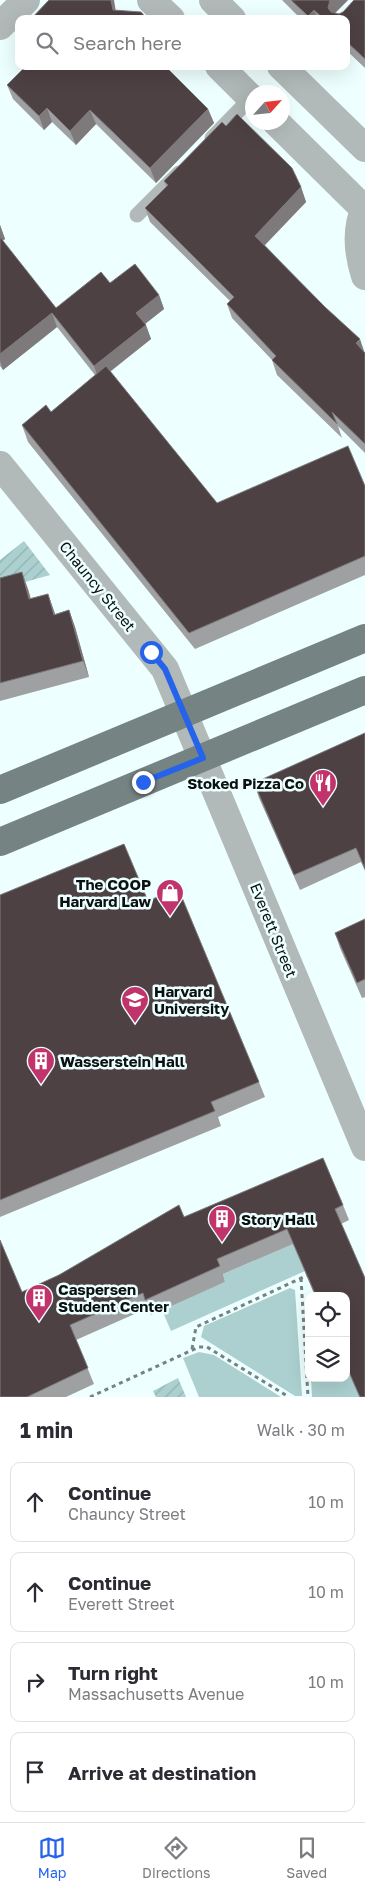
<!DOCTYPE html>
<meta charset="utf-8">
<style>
body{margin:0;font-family:"Golos Text",sans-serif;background:#f2f2f3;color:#2b2b33}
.controls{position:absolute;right:15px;bottom:15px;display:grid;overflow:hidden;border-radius:10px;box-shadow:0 5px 20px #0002}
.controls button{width:45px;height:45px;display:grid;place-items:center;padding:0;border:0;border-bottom:1px solid #e1e1e2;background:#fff;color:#2b2b33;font:25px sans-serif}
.compass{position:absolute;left:245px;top:85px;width:45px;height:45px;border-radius:50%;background:#fff;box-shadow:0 5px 20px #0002;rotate:63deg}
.stop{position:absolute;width:15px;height:15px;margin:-11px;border:4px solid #2563eb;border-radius:50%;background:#fff}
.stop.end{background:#2563eb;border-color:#fff;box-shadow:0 1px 5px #0008}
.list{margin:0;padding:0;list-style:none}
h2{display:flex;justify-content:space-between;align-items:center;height:65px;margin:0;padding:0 20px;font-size:21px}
h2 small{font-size:16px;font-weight:400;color:#7c7c81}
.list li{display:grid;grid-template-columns:32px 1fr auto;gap:15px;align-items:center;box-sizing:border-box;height:80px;margin:0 10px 10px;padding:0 10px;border:1px solid #e1e1e2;border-radius:10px}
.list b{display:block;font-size:19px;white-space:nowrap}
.list p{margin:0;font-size:16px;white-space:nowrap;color:#7c7c81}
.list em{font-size:16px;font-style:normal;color:#7c7c81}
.icon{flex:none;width:28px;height:28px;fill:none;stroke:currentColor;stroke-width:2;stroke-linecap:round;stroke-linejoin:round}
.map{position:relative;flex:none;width:365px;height:1397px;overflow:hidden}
.search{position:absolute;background:#fff;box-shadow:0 5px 20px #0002;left:15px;right:15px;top:15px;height:55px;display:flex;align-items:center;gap:12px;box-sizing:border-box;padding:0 18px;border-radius:10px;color:#7c7c81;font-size:19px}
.sheet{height:425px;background:#fff}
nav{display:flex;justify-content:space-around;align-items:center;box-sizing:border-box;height:70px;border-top:1px solid #e1e1e2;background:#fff;font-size:14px;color:#7c7c81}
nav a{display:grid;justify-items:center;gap:2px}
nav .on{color:#2563eb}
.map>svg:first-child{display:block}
.grass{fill:#abd0cf}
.garden{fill:url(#garden-furrows)}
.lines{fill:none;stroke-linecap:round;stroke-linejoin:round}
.path{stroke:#768181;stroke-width:3;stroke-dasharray:4 4;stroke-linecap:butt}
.service{stroke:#b2b9b9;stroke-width:15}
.minor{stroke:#b2b9b9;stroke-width:28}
.primary{stroke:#758382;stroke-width:28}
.wall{fill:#9ea0a1}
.shaded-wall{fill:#7e7a7c}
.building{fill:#4e4144;stroke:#7e7a7c}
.route{stroke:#2563eb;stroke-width:6}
.labels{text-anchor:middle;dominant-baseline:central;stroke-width:5;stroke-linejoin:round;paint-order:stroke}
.street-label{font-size:15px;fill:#0b1111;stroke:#edfffe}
.poi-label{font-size:15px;font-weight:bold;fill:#0b1111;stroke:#edfffe;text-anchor:start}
</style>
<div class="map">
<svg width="365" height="1397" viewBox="0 0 365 1397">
<defs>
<pattern id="garden-furrows" width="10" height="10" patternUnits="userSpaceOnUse" patternTransform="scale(1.25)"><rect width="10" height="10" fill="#abd0cf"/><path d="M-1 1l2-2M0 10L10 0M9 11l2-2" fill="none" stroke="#92b2b1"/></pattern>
</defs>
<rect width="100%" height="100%" fill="#edfffe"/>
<g class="grass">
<polygon points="311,1236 323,1263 171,1331 159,1303 202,1292 225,1282 223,1274"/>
<polygon points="290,1288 295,1290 302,1396 295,1396 201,1337 204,1326"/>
<polygon points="199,1352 214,1355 281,1397 199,1397 183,1358"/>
<polygon points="346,1367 359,1397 312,1397 311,1378 346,1378"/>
</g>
<g class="garden">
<polygon points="24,541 50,575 0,589 0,560"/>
<polygon points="178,1378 186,1397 156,1397 153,1391"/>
</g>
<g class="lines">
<g class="path">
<polyline points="301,1278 308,1397"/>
<polyline points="192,1349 196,1327 310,1274"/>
<polyline points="90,1397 199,1347 207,1347 289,1397"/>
</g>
<g class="service">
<polyline points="212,138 251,98"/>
<polyline points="137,215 179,173"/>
</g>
<g class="minor">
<polyline points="151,0 171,19"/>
<polyline points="213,0 232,19"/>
<polyline points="0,26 26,0"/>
<polyline points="219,66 252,99"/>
<polyline points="281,66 365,148"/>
<polyline points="276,122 364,209"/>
<path d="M365 208C355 230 358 254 365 276"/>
<polyline points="0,465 165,669 365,1147"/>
</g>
<g class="primary">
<polyline points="0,790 365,638"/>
<polyline points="0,842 365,690"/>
</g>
</g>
<g class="wall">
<polygon points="282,0 348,0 335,13 339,14 365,0 365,68 346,50 346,19 301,19"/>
<polygon points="7,85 208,109 214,123 156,183 96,124 76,145 52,122 44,130 13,99"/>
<polygon points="226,126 301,187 306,202 265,245 365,353 365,453 338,426 342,438 277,375 272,360 232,318 227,304 230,301 150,222 145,208 166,187 164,181"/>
<polygon points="0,225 5,239 2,241 56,308 110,283 159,295 164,309 145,324 151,339 110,372 217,503 365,486 365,575 195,649 28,442 22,425 51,412 95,375 57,327 3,370 0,366"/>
<polygon points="0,578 28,589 31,599 48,594 55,614 69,610 75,627 89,677 0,701"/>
<polygon points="365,733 365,871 361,862 300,890 259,798 254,783"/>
<polygon points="0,895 148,901 259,1082 265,1097 218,1117 221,1126 0,1217"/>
<polygon points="365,919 365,997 362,998 340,948 335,933"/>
<polygon points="343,1205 349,1220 341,1224 365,1397 359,1397 346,1367 346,1296 315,1296 293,1244 223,1274 225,1282 151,1315 148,1308 76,1340 94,1384 66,1397 0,1397 22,1292 184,1217"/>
</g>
<g class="shaded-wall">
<polygon points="111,0 114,0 117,19 113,10"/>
<polygon points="330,0 348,0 335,13 334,19 328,8"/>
<polygon points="314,10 318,19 309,19 308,16"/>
<polygon points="47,108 52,122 44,130 39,116"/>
<polygon points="208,109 214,123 156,183 150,168"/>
<polygon points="90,110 96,124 76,145 70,131"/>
<polygon points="301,187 306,202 260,250 255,236"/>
<polygon points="0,225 5,239 0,243"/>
<polygon points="159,295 164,309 141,327 136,313"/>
<polygon points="52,313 57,327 3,370 0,361 0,354"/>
<polygon points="146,325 151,339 99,380 94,366"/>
<polygon points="360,339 365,354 356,343"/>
<polygon points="22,572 28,589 35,616 29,599"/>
<polygon points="48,594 54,611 60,631 54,615"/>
<polygon points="69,610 75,627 89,677 83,661"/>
</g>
<g class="building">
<polygon points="49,0 111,0 113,10 141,12 147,19 31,19"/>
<polygon points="291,0 330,0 328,8 331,12 339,14 343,12 354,0 365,0 365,59 346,41 346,19 324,19 314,10 308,16"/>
<polygon points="26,66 165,66 208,109 150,168 90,110 70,131 47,108 39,116 7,85"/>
<polygon points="237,114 292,168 301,187 255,236 325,307 360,339 356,343 365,353 365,444 332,412 337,424 272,360 276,356 227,304 234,297 145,208 168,185 164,181 222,122 226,126"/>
<polygon points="0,237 56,308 101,272 110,283 135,264 159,295 136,313 146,325 94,366 52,313 0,354"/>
<polygon points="106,366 217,503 348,446 365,486 365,556 189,633 22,425 46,405 51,412"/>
<polygon points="22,572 29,599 48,594 54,615 69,610 83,661 0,683 0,578"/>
<polygon points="365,733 365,869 356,848 294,875 254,783"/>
<polygon points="124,844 148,901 178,888 259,1082 211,1102 215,1111 0,1200 0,895"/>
<polygon points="365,919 365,979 357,983 335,933"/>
<polygon points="323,1158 343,1205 335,1209 365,1278 365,1397 360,1397 346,1365 346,1296 316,1296 287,1229 217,1259 220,1266 145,1300 143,1293 70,1325 88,1368 27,1397 0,1397 0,1240 22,1292 59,1275 179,1205 184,1217"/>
</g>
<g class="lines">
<polyline class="route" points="143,782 203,758 165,669 151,652"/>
</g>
<defs>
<symbol id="restaurant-pin" viewBox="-11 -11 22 30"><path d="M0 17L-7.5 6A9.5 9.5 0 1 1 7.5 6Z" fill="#c0346b" stroke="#edfffe"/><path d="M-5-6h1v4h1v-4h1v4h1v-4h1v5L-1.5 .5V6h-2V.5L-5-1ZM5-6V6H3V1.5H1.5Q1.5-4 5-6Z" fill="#fff"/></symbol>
<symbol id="shop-pin" viewBox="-11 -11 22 30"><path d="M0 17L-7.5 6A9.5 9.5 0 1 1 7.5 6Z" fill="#c0346b" stroke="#edfffe"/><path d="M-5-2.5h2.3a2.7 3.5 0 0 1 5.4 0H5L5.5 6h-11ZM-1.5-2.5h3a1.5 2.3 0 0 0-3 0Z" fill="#fff"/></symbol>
<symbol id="university-pin" viewBox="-11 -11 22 30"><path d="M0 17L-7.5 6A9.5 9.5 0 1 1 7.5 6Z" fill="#c0346b" stroke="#edfffe"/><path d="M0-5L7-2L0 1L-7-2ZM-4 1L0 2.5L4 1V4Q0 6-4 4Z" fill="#fff"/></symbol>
<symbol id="building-pin" viewBox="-11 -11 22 30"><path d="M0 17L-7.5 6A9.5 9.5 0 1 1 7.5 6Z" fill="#c0346b" stroke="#edfffe"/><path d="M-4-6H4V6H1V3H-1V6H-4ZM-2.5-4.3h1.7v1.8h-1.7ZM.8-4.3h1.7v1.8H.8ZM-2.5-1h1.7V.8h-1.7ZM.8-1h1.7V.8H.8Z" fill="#fff"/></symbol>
</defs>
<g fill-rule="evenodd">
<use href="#restaurant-pin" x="307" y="767" width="32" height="43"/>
<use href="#shop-pin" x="154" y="877" width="32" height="43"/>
<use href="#university-pin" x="119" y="984" width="32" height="43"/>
<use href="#building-pin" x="25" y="1045" width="32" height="43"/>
<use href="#building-pin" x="206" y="1203" width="32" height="43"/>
<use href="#building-pin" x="23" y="1282" width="32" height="43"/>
</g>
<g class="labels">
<g class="street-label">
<text transform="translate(98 586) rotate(51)">Chauncy Street</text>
<text transform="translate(274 930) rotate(68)">Everett Street</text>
</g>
<g class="poi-label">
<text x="304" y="783" text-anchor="end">Stoked Pizza Co</text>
<text x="151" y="884" text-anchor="end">The COOP<tspan x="151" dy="17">Harvard Law</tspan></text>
<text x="154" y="991">Harvard<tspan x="154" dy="17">University</tspan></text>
<text x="60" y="1061">Wasserstein Hall</text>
<text x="241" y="1219">Story Hall</text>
<text x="58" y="1289">Caspersen<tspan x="58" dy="17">Student Center</tspan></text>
</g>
</g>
</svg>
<div class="controls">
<button><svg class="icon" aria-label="locate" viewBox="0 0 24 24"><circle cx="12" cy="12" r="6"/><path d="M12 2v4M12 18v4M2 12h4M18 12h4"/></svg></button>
<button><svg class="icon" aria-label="layers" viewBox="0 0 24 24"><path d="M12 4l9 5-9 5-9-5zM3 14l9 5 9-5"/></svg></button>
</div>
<svg class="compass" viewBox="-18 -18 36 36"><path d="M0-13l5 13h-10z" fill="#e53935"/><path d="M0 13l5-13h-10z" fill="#7c7c81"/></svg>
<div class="stop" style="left:151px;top:652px"></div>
<div class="stop end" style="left:143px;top:782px"></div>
<div class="search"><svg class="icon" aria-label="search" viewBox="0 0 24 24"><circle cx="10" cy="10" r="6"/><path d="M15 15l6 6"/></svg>Search here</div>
</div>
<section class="sheet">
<h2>1 min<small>Walk · 30 m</small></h2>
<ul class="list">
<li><svg class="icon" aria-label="ahead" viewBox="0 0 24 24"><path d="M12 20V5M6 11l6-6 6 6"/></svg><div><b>Continue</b><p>Chauncy Street</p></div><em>10 m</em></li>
<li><svg class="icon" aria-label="ahead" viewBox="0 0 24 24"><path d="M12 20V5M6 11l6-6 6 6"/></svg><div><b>Continue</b><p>Everett Street</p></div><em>10 m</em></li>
<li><svg class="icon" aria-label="right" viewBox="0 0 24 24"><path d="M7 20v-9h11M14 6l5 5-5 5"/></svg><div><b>Turn right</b><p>Massachusetts Avenue</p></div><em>10 m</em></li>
<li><svg class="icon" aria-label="arrive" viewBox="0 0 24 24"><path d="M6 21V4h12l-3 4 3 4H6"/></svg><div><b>Arrive at destination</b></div></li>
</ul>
</section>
<nav>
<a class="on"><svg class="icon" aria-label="map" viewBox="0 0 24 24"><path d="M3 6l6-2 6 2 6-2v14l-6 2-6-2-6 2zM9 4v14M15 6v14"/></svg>Map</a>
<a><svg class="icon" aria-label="directions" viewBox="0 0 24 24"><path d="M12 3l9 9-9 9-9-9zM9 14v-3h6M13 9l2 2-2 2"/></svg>Directions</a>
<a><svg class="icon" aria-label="saved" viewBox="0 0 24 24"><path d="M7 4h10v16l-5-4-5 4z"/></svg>Saved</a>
</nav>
